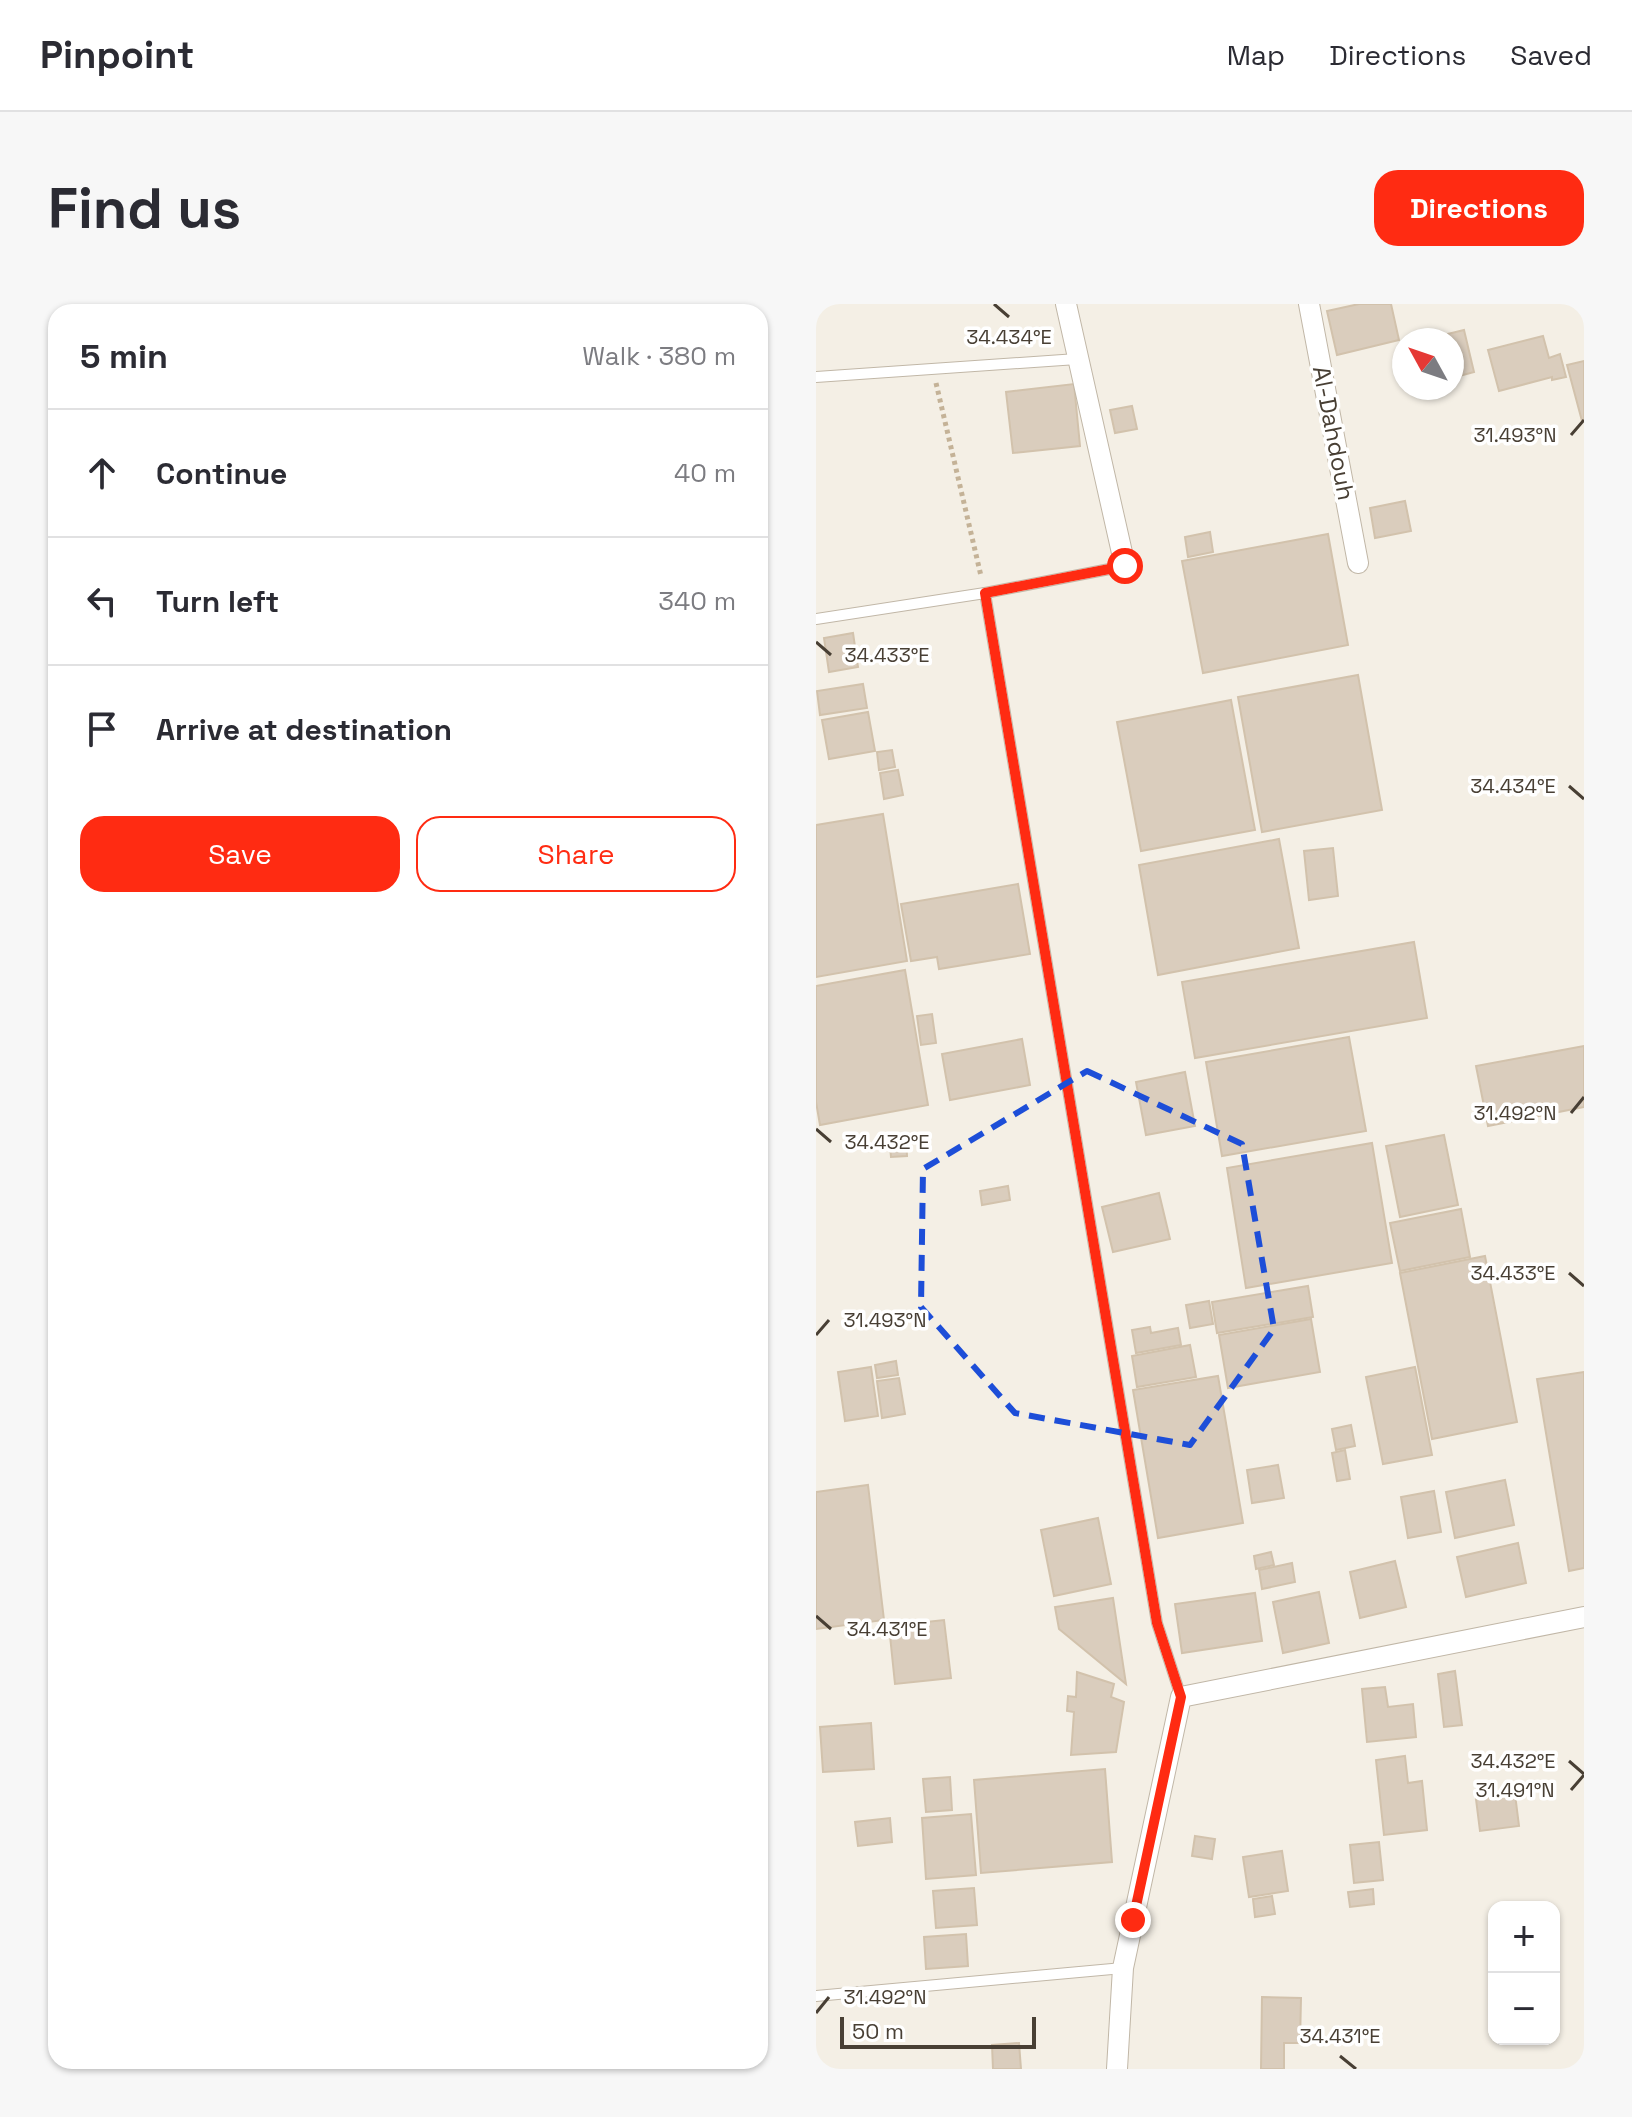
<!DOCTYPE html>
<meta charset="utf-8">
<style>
body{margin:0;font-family:"Space Grotesk",sans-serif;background:#f7f7f7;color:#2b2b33}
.controls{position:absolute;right:24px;bottom:24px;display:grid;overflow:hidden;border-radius:16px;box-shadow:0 2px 6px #0004}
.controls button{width:72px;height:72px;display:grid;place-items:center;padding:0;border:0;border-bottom:2px solid #e1e1e2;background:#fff;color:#2b2b33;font:40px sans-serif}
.compass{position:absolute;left:576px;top:24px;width:72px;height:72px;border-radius:50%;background:#fff;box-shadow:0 2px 6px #0004;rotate:310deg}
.scale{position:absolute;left:24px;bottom:20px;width:196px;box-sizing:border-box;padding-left:8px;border:4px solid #483f34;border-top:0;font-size:22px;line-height:28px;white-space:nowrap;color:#483f34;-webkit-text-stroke:6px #fff;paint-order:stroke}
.stop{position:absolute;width:24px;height:24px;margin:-18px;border:6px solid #ff2b12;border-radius:50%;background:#fff}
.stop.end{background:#ff2b12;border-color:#fff;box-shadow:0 2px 8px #0008}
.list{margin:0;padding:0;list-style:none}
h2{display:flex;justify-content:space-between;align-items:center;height:104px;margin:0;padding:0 32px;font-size:34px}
h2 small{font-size:26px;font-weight:400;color:#7c7c81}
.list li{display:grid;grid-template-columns:52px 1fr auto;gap:24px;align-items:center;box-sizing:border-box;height:128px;padding:0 32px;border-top:2px solid #e1e1e2}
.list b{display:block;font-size:30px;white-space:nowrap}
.list em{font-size:26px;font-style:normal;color:#7c7c81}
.actions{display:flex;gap:16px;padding:24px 32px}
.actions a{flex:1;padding:18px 0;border:2px solid #ff2b12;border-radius:24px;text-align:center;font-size:28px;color:#ff2b12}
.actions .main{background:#ff2b12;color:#fff}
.icon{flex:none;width:44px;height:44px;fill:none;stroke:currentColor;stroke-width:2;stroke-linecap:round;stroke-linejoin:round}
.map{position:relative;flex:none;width:768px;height:1765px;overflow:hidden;border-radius:24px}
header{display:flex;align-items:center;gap:48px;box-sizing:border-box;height:112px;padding:0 40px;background:#fff;border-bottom:2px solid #e1e1e2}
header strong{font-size:38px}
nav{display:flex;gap:44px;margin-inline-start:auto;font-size:28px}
.intro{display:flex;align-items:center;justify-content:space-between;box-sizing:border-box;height:192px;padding:0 48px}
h1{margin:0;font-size:56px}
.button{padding:20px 36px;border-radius:24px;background:#ff2b12;color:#fff;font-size:28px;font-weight:700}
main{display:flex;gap:48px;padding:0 48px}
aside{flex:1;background:#fff;border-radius:24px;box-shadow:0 2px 6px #0004}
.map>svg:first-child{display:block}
.building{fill:#dacdbd;stroke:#d2c2ac;stroke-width:2}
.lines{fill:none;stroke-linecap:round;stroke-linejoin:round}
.service-casing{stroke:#c1b7a7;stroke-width:12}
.minor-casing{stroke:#c1b7a7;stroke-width:22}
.path{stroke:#c4b297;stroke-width:5;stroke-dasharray:4 4;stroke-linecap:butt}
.service{stroke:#fff;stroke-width:10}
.minor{stroke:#fff;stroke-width:20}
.route{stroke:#ff2b12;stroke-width:10}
.marked{fill:none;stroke:#1d4ed8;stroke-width:6;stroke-dasharray:16 10;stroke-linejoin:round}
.ticks{fill:none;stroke:#483f34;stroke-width:3}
.labels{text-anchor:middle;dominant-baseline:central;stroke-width:7;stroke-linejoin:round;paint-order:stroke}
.street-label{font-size:24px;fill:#483f34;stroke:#fff}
.ticks-label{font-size:20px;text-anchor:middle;fill:#483f34;stroke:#fff;stroke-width:7;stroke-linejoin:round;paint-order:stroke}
</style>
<header>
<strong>Pinpoint</strong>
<nav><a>Map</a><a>Directions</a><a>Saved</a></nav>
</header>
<div class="intro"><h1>Find us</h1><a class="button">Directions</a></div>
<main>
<aside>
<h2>5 min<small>Walk · 380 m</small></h2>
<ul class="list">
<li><svg class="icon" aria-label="ahead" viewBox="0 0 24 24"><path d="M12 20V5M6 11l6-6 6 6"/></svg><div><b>Continue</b></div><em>40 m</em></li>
<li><svg class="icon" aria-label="left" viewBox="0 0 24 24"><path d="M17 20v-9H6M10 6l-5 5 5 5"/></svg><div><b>Turn left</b></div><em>340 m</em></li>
<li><svg class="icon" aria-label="arrive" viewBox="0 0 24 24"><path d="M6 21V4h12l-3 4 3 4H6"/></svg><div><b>Arrive at destination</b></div></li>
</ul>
<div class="actions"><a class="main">Save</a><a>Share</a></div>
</aside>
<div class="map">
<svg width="768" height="1765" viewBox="0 0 768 1765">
<rect width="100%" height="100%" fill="#f4efe5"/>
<g class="building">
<polygon points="543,0 575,0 583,36 521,51 511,7"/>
<polygon points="648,26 658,68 636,74 636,36 607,36"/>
<polygon points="727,32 733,54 744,50 750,73 736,76 736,73 683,87 672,46"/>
<polygon points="768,57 768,117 766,117 751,61"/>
<polygon points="258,80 264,142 197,149 190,88"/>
<polygon points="316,102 321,125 299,129 294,106"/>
<polygon points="589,197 595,227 559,234 554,204"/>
<polygon points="394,228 397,248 372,253 369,233"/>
<polygon points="512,230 532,341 387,369 366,257"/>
<polygon points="37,329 42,363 13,368 8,334"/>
<polygon points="542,371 566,506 446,528 422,393"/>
<polygon points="47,380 51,404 4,411 1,387"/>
<polygon points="415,396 439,526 325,547 301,418"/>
<polygon points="52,408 59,447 13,455 6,416"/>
<polygon points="76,446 79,463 63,466 61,448"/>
<polygon points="82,466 87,491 68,495 64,469"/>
<polygon points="67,510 91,657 0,673 0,521"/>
<polygon points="463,535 483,644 342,671 323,561"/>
<polygon points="517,544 522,592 493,596 488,547"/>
<polygon points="202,580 214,650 123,665 121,653 95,657 85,600"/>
<polygon points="598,638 611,714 379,754 366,678"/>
<polygon points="89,666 112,801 4,821 0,798 0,682"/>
<polygon points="116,710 120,739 105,741 101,712"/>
<polygon points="533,733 550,827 406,852 390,758"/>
<polygon points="206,735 214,781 134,796 126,750"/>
<polygon points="768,742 768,803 672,822 660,762"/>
<polygon points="369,768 379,822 330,831 320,778"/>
<polygon points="90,830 91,852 75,853 73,831"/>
<polygon points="628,831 642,901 584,913 570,842"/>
<polygon points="556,839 576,959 430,984 411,864"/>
<polygon points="192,882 194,896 166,901 164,887"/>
<polygon points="343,889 354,935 297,948 286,903"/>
<polygon points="645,905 654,953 584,967 574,919"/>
<polygon points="669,952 701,1118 616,1135 584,969"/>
<polygon points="492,982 497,1013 401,1029 396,998"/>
<polygon points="393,997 397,1020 374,1024 370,1001"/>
<polygon points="495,1015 504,1068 412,1084 403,1031"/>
<polygon points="334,1023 335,1029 362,1024 365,1041 320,1049 316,1026"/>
<polygon points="374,1041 380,1073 321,1083 316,1052"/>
<polygon points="80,1057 82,1071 61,1074 59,1061"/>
<polygon points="55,1063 62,1112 29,1117 22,1068"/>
<polygon points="599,1063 616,1151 567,1160 550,1073"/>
<polygon points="768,1068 768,1264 753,1267 721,1075"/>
<polygon points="402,1072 427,1219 342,1234 317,1086"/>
<polygon points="83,1074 89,1110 66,1114 61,1077"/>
<polygon points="535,1121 539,1142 520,1146 516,1125"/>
<polygon points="529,1146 534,1175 521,1177 516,1149"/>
<polygon points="462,1161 468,1194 436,1199 431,1166"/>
<polygon points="689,1176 698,1221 639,1234 630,1188"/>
<polygon points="52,1181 68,1316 0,1325 0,1188"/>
<polygon points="618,1187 625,1228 592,1234 585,1193"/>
<polygon points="282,1214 295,1280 238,1292 225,1226"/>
<polygon points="702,1239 710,1279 650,1293 641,1253"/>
<polygon points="455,1248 458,1261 440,1265 438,1252"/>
<polygon points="579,1257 590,1303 544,1314 534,1268"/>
<polygon points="476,1259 479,1278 446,1285 443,1266"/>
<polygon points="503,1288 513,1339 467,1349 457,1298"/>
<polygon points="439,1289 446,1337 366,1349 359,1300"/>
<polygon points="297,1294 310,1380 243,1325 239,1303"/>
<polygon points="128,1316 135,1374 79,1380 73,1322"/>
<polygon points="639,1367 646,1421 628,1423 622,1370"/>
<polygon points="261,1368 298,1380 295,1393 308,1398 300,1448 255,1451 258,1408 251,1407 252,1392 260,1393"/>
<polygon points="569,1383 572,1403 597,1400 600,1433 551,1438 546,1385"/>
<polygon points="55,1419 58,1465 7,1468 4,1423"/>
<polygon points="589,1452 592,1479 606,1477 611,1526 568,1531 560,1456"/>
<polygon points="289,1465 296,1558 165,1569 158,1476"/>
<polygon points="134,1473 136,1506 110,1508 107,1475"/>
<polygon points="699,1490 703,1522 664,1527 660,1495"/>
<polygon points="155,1510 160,1571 110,1575 106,1514"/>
<polygon points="74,1514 76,1538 42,1542 39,1518"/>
<polygon points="379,1532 399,1535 396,1555 376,1552"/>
<polygon points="563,1538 567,1576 538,1579 534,1541"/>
<polygon points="466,1547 472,1587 433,1593 427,1553"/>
<polygon points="158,1584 161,1621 120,1624 117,1587"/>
<polygon points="557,1585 558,1600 534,1603 532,1588"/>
<polygon points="456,1592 459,1610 439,1613 437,1595"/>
<polygon points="150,1630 152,1662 110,1665 108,1633"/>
<polygon points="446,1693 485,1694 484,1739 468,1739 468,1765 445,1765"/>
<polygon points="203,1739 205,1765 177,1765 176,1741"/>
</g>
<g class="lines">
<defs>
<g id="service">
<polyline points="0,73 261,55"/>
<polyline points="169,289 341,1319 365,1393"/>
<polyline points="0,315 169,289 309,262"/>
<polyline points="0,1692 307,1664"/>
</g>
<g id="minor">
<polyline points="250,0 309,262"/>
<polyline points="493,0 542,259"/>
<polyline points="301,1765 307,1664 365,1393 768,1313"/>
</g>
</defs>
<use href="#service" class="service-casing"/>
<use href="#minor" class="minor-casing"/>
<polyline class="path" points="120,79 165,272"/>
<use href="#service" class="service"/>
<use href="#minor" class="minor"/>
</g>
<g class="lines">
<polyline class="route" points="309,262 169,289 341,1319 365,1393 317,1616"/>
</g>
<path class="marked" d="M271 767 426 840 458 1025 374 1141 199 1109 105 1003 107 865Z"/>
<path class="ticks" d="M178 0 193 13M755 131 768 116M0 338 15 351M753 482 768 495M755 809 768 793M0 825 15 838M753 969 768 982M0 1031 13 1016M0 1312 15 1325M753 1457 768 1470M755 1486 768 1471M0 1709 13 1693M524 1752 540 1765"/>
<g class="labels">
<g class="street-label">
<text transform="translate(518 129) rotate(79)">Al-Dahdouh</text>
</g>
</g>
<g class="ticks-label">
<text x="193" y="40">34.434°E</text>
<text x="699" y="138">31.493°N</text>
<text x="71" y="358">34.433°E</text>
<text x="697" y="489">34.434°E</text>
<text x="699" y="816">31.492°N</text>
<text x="71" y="845">34.432°E</text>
<text x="697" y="976">34.433°E</text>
<text x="69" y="1023">31.493°N</text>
<text x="71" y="1332">34.431°E</text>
<text x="697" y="1464">34.432°E</text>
<text x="699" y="1493">31.491°N</text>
<text x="69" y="1700">31.492°N</text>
<text x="524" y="1739">34.431°E</text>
</g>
</svg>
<div class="controls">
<button>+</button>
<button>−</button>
</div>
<svg class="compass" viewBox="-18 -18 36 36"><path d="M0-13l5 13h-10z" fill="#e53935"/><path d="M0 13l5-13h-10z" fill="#7c7c81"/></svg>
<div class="scale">50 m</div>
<div class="stop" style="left:309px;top:262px"></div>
<div class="stop end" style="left:317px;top:1616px"></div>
</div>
</main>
